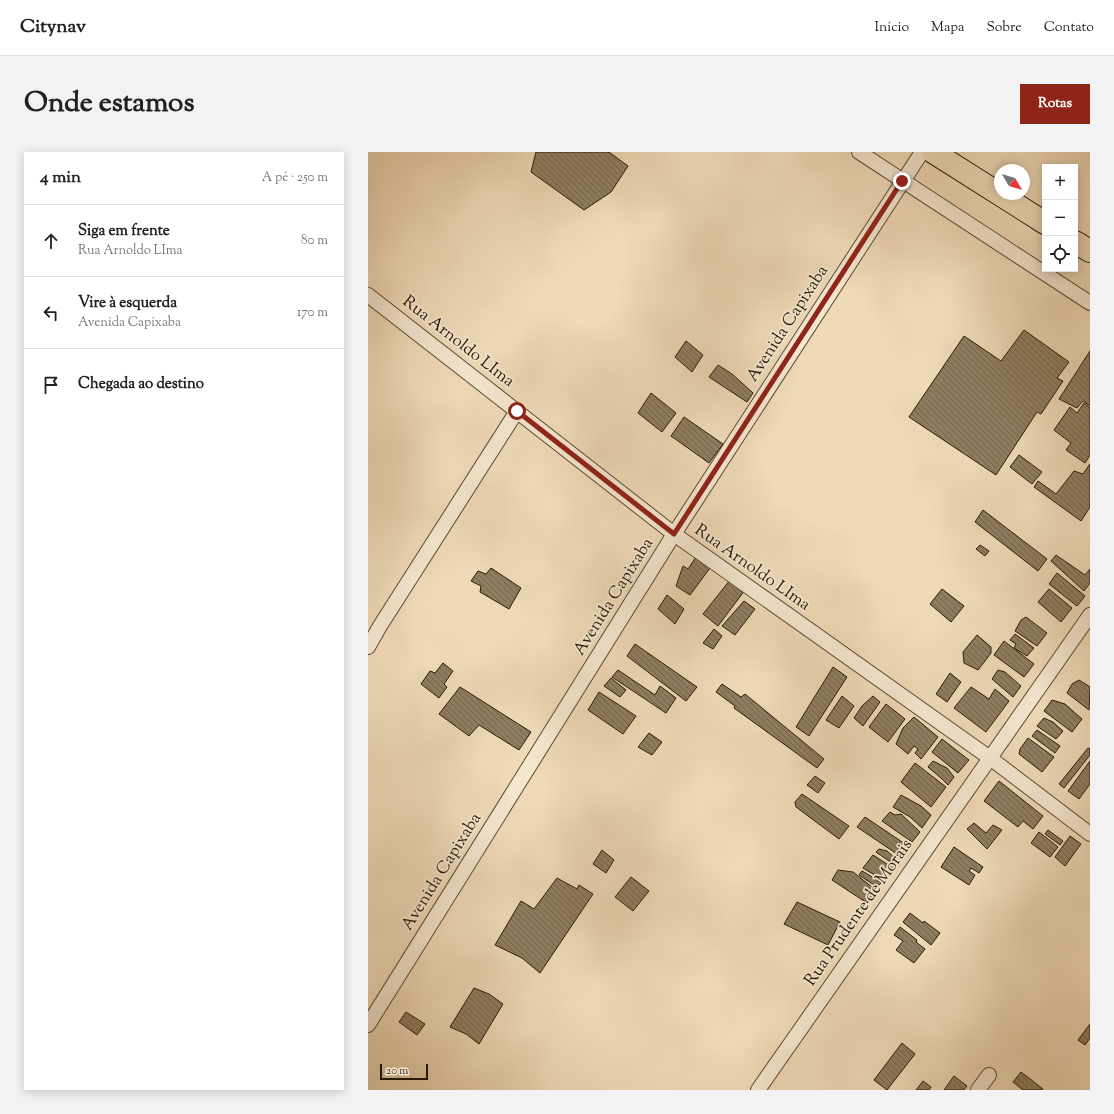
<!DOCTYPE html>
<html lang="pt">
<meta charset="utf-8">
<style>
body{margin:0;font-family:"Sorts Mill Goudy",serif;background:#f2f2f2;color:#222}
.controls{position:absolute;right:12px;top:12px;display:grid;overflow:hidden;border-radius:0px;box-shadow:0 2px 10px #0003}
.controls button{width:36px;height:36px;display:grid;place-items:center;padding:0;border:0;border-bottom:1px solid #e0e0e0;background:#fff;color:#222;font:20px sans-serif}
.compass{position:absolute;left:626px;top:12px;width:36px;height:36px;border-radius:50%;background:#fff;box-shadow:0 2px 10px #0003;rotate:128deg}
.scale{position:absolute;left:12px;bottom:10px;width:48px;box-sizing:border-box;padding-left:4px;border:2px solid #281a04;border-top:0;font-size:11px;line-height:14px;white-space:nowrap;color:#281a04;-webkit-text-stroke:3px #f5e6d0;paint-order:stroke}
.stop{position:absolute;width:12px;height:12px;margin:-9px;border:3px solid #8f2418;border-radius:50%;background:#fff}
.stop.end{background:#8f2418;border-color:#fff;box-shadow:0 1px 4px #0008}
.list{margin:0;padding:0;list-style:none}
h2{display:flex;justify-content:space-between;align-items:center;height:52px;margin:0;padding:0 16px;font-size:17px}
h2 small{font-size:13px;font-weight:400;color:#767676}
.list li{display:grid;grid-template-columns:26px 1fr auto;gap:12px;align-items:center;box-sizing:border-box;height:72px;padding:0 16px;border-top:1px solid #e0e0e0}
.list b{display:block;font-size:15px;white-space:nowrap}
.list p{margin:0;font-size:13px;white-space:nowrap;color:#767676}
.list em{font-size:13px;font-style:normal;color:#767676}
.icon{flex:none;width:22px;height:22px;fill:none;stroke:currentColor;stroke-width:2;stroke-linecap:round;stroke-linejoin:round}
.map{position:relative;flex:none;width:722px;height:938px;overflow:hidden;border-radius:0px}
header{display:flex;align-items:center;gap:24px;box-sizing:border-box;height:56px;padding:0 20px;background:#fff;border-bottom:1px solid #e0e0e0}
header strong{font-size:19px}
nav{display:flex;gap:22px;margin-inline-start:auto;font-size:14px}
.intro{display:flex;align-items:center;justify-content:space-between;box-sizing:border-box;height:96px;padding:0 24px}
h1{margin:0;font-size:28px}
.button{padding:10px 18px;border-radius:0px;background:#8f2418;color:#fff;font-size:14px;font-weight:700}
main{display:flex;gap:24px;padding:0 24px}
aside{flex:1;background:#fff;border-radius:0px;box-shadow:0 2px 10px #0003}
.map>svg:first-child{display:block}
.building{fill:url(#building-back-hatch);stroke:#281a04}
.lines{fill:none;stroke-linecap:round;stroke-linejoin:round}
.street-casing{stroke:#5a4a31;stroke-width:16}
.highway-casing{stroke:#281a04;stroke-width:24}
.street{stroke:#f5e6d0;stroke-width:14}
.highway{stroke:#efd9b7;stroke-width:22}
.route{stroke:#8f2418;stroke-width:5}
.labels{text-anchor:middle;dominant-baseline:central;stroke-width:3.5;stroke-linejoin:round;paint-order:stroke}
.street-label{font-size:17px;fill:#281a04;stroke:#f5e6d0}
</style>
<header>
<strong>Citynav</strong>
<nav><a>Início</a><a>Mapa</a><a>Sobre</a><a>Contato</a></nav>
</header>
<div class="intro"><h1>Onde estamos</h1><a class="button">Rotas</a></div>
<main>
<aside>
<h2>4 min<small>A pé · 250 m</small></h2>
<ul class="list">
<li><svg class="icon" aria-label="ahead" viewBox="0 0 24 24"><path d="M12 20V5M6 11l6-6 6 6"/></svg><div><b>Siga em frente</b><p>Rua Arnoldo LIma</p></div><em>80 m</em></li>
<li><svg class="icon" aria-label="left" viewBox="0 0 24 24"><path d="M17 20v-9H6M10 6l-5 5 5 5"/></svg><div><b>Vire à esquerda</b><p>Avenida Capixaba</p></div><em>170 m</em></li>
<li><svg class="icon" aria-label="arrive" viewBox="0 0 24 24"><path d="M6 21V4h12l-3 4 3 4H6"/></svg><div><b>Chegada ao destino</b></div></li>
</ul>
</aside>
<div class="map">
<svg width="722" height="938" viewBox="0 0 722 938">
<defs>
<pattern id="building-back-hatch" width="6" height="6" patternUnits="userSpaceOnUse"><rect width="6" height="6" fill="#8f7d61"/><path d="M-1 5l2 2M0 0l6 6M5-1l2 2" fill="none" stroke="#75664e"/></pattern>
</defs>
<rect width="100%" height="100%" fill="#efd9b7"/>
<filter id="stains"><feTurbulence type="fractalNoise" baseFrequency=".005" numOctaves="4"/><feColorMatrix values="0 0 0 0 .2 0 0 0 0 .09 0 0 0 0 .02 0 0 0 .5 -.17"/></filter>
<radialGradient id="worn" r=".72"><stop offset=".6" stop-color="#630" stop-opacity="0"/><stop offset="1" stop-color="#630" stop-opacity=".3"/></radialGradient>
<g class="building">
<polygon points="168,0 241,0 260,14 243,40 216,58 163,20"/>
<polygon points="656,178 701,210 689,226 695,229 673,262 669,260 628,323 541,265 596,184 633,209"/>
<polygon points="318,189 335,203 324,220 307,205"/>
<polygon points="722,199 722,254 715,249 709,256 691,247"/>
<polygon points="350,213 364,222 385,241 379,250 341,225"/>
<polygon points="283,241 308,261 294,280 270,261"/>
<polygon points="716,251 722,256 722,303 717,311 698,298 703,291 686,278 702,255 709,261"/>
<polygon points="316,265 355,292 341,311 303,284"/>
<polygon points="651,303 674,320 664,332 642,315"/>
<polygon points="722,312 722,355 713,369 666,335 670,329 688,342 706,319 715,322"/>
<polygon points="615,358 679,407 670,419 607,370"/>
<polygon points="612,393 621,399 617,404 608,397"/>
<polygon points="688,403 717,423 722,417 722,431 716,439 683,409"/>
<polygon points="328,405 342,416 322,443 308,434 315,414 320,417"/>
<polygon points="123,416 153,436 141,457 112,440 113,434 103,429 110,419 118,422"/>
<polygon points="689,421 717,444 709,454 681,432"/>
<polygon points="362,428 377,438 350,474 335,462"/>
<polygon points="574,437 596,454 583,470 562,452"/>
<polygon points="681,437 704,456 693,470 670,450"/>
<polygon points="299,443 316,457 307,472 290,457"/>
<polygon points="376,449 387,457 367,483 354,474"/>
<polygon points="658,465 679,481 669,494 647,479 653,468"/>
<polygon points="346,477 354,484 345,497 335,491"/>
<polygon points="647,482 666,496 659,504 646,496 648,492 642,488"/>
<polygon points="609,483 623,495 623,501 610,518 596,511 595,500"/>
<polygon points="636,489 666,512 656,525 626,503"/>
<polygon points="267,492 329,535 318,549 259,504"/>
<polygon points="75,511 85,519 76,532 79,535 71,546 53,532 62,519 67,521"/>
<polygon points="465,515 479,525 441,584 428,575"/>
<polygon points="250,518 287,543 292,534 308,546 298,561 244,525"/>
<polygon points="630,518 637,520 653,534 645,545 624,527"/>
<polygon points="582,521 593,530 579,550 568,542"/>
<polygon points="243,526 258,538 252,545 236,534"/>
<polygon points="711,528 722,535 721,558 699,541 704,532"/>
<polygon points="354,532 373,545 377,542 456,607 449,616 366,556 367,554 348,540"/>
<polygon points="92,535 163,580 151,598 111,573 101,584 71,562"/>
<polygon points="603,535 621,547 627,537 641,549 618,580 586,556"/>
<polygon points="231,540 268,564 255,582 220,558"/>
<polygon points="474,544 486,554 471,576 458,568"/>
<polygon points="505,544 512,550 495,574 486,566 494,554"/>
<polygon points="684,548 697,552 714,567 704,580 676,559"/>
<polygon points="518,552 537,567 520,590 501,575"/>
<polygon points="546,565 570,585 553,607 547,601 550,597 546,594 540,602 528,592 535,576"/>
<polygon points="676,566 685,570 695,579 688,587 669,574"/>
<polygon points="669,578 692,594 687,601 664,584"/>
<polygon points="281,581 294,590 284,603 270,595"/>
<polygon points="660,586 686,605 674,620 651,602 652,597"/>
<polygon points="574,587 601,608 590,621 564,600"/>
<polygon points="720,596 722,597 722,603 696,636 691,632"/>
<polygon points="565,609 579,616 586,625 580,633 573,626 560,615"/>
<polygon points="722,609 722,632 711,647 700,639"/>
<polygon points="547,611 578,635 563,655 533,630"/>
<polygon points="447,624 457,631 450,641 439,633"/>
<polygon points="631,629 675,664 665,677 655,669 650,675 616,649"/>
<polygon points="434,642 481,674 471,687 428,655 427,650"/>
<polygon points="533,643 553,654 563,663 554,676 542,665 525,655"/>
<polygon points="522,660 527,663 533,662 552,680 544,690 514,669"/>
<polygon points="497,665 540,694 532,704 489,675"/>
<polygon points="606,671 618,681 625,673 634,678 619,697 599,677"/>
<polygon points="680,678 695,689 692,693 677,682"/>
<polygon points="671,680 690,695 682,705 663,691"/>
<polygon points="702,684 713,692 697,714 687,705"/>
<polygon points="586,695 615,715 611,721 603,716 601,719 607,723 601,733 573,715"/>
<polygon points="511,697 519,699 529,708 527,713 508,700"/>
<polygon points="234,698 246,708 238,721 225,712"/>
<polygon points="505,703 525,716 515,728 495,716"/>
<polygon points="470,718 485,720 509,739 499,751 464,728"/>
<polygon points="494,719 501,723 513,731 509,735 491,723"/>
<polygon points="263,725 281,739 265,759 247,745"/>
<polygon points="189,726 209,737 211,733 225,742 172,821 154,806 127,793 153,749 166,757"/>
<polygon points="429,750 472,770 460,793 416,772"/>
<polygon points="542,761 555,771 556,769 572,781 563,793 535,770"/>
<polygon points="532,775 549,788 548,790 557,797 546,811 528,798 535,789 526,783"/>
<polygon points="106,836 121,842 135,852 111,892 98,882 82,875"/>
<polygon points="38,860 57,872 49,883 31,870"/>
<polygon points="722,872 722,886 717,893 710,888"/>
<polygon points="534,891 547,902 519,938 506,928"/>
<polygon points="653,920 675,937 674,938 655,938 645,930"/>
<polygon points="586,924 599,934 596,938 576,938"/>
<polygon points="555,929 563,935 561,938 548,938"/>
</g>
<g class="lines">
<defs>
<g id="street">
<polyline points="491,0 722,151"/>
<polyline points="0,143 306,382 622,606 722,682"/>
<polyline points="0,495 12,474 149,259"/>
<polyline points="0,873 306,382 554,0"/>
<polyline points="390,938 722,463"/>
<polyline points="610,938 621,923"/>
</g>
<g id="highway">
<polyline points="565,0 677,71"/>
<polyline points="707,90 722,99"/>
</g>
</defs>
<use href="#street" class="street-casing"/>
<use href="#highway" class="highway-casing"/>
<use href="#street" class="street"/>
<use href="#highway" class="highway"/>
</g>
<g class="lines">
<polyline class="route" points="149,259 306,382 534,29"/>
</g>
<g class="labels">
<g class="street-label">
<text transform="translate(420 172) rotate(-57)">Avenida Capixaba</text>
<text transform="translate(90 190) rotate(38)">Rua Arnoldo LIma</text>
<text transform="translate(384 416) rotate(35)">Rua Arnoldo LIma</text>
<text transform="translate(246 445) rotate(-58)">Avenida Capixaba</text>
<text transform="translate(74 720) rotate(-58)">Avenida Capixaba</text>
<text transform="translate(491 761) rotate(-55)">Rua Prudente de Morais</text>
</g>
</g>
<rect width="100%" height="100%" filter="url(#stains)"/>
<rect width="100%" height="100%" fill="url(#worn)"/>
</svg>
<div class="controls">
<button>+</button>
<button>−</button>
<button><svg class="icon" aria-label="locate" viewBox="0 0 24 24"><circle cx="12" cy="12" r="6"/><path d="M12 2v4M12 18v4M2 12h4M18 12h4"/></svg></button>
</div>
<svg class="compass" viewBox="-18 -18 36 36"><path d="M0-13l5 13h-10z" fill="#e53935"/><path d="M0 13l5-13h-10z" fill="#767676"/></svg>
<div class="scale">20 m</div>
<div class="stop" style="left:149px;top:259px"></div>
<div class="stop end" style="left:534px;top:29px"></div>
</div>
</main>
